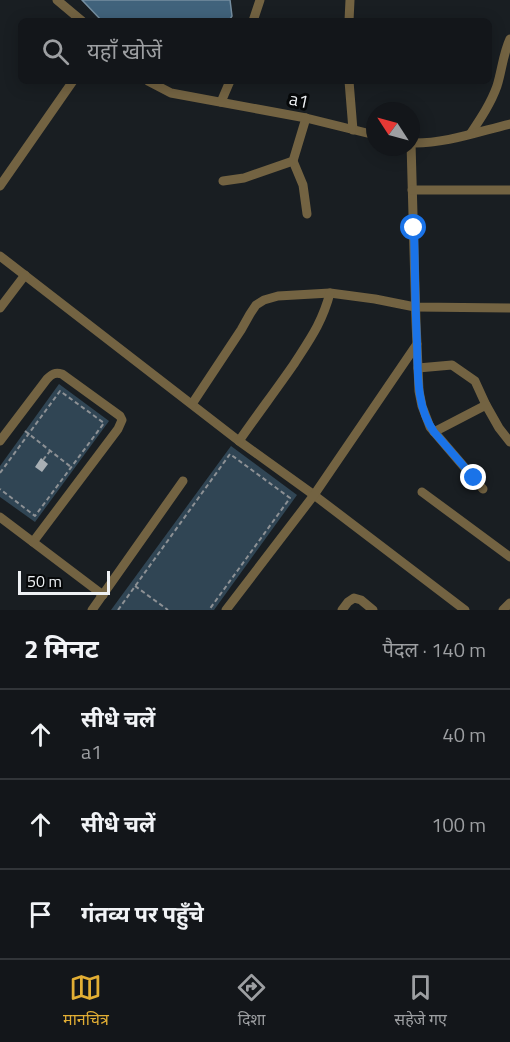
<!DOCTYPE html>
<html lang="hi">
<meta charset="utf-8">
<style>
body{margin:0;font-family:"Titillium Web","Noto Sans Devanagari",sans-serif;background:#202327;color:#f1f3f6}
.compass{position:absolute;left:366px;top:102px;width:54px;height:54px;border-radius:50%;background:#13161a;box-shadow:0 3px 15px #0003;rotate:306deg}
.scale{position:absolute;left:18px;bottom:15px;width:92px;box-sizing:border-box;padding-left:6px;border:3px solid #eef1f4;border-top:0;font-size:16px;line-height:21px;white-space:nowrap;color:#eef1f4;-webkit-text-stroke:4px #060809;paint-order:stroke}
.stop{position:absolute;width:18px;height:18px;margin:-14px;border:4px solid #1a73e8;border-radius:50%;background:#fff}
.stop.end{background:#1a73e8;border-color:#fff;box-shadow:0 2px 6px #0008}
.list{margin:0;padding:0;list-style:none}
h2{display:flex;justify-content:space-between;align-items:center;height:78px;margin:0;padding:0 24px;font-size:26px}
h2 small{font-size:20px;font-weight:400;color:#9d9fa2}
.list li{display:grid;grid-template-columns:39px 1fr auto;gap:18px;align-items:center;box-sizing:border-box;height:90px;padding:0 24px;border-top:2px solid #323539}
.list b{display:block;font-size:22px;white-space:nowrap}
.list p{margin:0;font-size:20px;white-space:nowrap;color:#9d9fa2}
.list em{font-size:20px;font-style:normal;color:#9d9fa2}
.icon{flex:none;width:33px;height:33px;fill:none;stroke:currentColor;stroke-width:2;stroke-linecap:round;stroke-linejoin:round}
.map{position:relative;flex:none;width:510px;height:610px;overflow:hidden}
.search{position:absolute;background:#13161a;box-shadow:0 3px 15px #0003;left:18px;right:18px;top:18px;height:66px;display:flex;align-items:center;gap:15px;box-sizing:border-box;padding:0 21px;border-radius:9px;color:#9d9fa2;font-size:22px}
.sheet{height:348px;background:#13161a}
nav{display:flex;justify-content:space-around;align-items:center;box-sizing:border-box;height:84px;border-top:2px solid #323539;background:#13161a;font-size:16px;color:#9d9fa2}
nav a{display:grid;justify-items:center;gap:3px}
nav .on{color:#e2ae34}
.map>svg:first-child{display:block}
.green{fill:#304554}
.water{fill:#41637c;stroke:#758ea0;stroke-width:1.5}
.building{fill:#a8afb4}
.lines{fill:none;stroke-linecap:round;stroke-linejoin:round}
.path{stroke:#8d9195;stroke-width:2;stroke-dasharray:4.5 3;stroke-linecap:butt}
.minor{stroke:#736342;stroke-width:9}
.route{stroke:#1a73e8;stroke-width:8}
.labels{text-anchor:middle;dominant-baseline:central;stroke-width:6;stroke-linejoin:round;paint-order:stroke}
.street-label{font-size:18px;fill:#eef1f4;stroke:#060809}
</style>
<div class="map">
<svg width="510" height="610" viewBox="0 0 510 610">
<rect width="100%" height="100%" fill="#191e22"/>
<g class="green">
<polygon points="59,384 109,421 35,522 0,497 0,466"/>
<polygon points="231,446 297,495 214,610 111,610"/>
</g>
<polygon class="water" points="82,0 230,0 232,16 229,21 102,21"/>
<polygon class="building" points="41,458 48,464 42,472 35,467"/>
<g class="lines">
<g class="path">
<polyline points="25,431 71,467"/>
<polyline points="43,460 50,451"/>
<polyline points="0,473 60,391 104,423 35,516 0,489"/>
<polyline points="135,586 168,610"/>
<polyline points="118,610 230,454 290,498 209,610"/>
</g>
<g class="minor">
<polyline points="57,0 82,21"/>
<polyline points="253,21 260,0"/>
<polyline points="349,21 350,0"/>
<polyline points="148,81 171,93 306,118 375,135"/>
<polyline points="349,81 353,130"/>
<polyline points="221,102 230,81"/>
<path d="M471 133C481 118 491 103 497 86 502 70 503 54 510 39"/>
<polyline points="411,143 416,322 419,391 422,406 430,427 483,489"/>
<path d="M411 143C445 144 477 132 510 124"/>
<polyline points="293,161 303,185 307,214"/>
<polyline points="223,181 244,178 293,161 306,118"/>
<polyline points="0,186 73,81"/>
<polyline points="412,190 510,190"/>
<polyline points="0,256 239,441 314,495 465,610"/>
<polyline points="0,308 25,275"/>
<polyline points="418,368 452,365 475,381 486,405"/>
<polyline points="192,404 241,330 250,314 256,305 264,300 278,296 330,293 375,299 415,307 510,308"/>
<polyline points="434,432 486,405 499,428 510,442"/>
<path d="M0 441 47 379C52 374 55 372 62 374L120 416 122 420 118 429 33 542"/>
<path d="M239 441C257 415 276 390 294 364 310 339 322 323 330 293"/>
<polyline points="422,492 510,557"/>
<polyline points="0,517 103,595"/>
<polyline points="92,610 183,481"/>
<polyline points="226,610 314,495 417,344"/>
<polyline points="342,610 348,602 354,598 361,600 373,610"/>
<polyline points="503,610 510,603"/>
</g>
</g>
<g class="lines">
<path class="route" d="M414 228C415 267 415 305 417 343 418 373 416 407 434 432L474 478"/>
</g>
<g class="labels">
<g class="street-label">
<text transform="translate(299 100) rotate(12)">a1</text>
</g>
</g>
</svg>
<svg class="compass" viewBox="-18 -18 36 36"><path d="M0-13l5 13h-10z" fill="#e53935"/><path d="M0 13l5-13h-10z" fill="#9d9fa2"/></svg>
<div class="scale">50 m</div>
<div class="stop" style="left:414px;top:228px"></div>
<div class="stop end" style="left:474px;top:478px"></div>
<div class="search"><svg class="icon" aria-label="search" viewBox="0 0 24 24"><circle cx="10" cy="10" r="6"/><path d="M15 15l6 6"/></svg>यहाँ खोजें</div>
</div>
<section class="sheet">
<h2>2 मिनट<small>पैदल · 140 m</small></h2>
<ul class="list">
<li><svg class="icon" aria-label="ahead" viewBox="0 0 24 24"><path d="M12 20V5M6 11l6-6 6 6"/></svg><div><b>सीधे चलें</b><p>a1</p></div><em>40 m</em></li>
<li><svg class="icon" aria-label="ahead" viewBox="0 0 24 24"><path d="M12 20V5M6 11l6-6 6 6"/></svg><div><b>सीधे चलें</b></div><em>100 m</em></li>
<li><svg class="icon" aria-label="arrive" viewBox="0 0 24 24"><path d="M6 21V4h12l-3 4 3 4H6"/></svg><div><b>गंतव्य पर पहुँचे</b></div></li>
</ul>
</section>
<nav>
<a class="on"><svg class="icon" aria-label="map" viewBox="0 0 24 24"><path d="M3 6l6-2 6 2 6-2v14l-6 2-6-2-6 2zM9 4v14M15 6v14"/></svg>मानचित्र</a>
<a><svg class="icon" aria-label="directions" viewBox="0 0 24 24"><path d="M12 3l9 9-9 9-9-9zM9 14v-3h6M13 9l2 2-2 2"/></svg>दिशा</a>
<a><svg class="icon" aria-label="saved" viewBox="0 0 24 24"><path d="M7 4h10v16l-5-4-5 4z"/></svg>सहेजे गए</a>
</nav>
